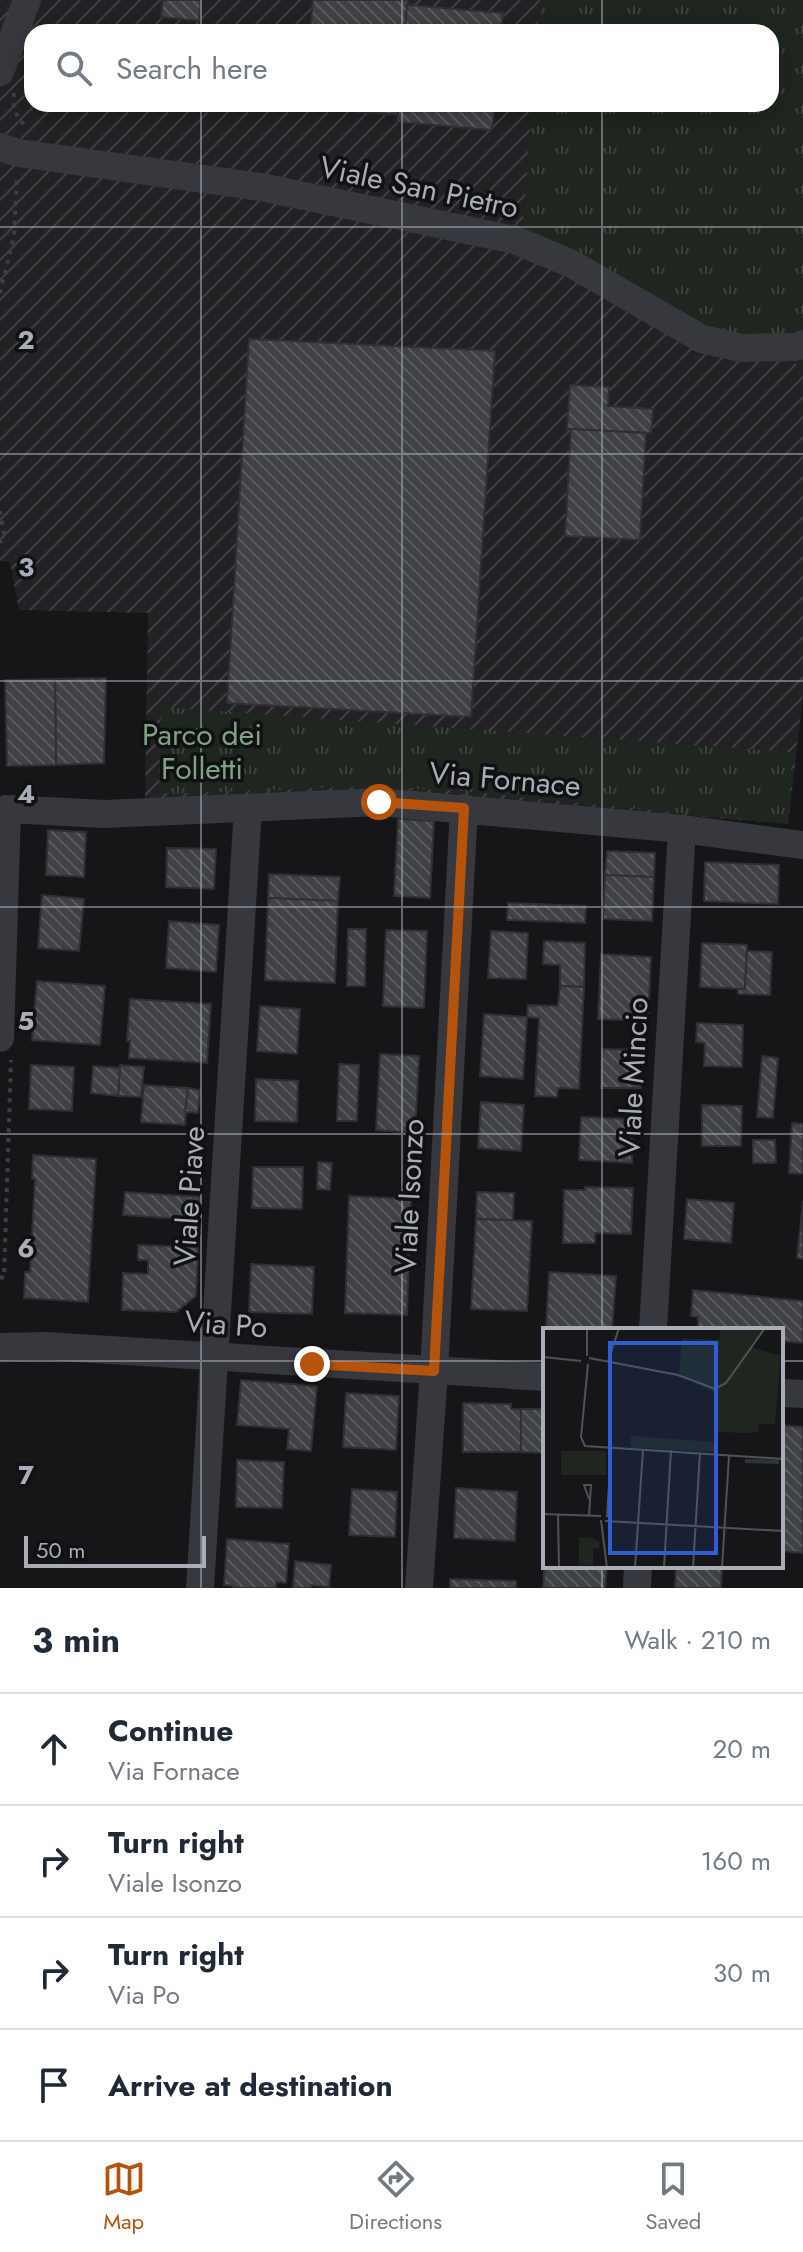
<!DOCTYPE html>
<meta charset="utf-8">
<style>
body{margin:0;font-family:Jost,sans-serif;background:#f6f6f7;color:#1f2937}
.scale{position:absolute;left:24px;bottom:20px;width:182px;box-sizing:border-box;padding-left:8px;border:4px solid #a8adb8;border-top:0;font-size:22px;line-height:28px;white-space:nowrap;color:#a8adb8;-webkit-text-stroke:6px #111113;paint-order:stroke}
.stop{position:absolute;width:24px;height:24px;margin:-18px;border:6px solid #b45309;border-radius:50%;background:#fff}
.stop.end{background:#b45309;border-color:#fff;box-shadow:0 2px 8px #0008}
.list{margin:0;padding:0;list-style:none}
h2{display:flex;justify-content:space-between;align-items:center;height:104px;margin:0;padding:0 32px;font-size:34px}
h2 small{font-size:26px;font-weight:400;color:#747a83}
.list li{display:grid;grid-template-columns:52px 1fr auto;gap:24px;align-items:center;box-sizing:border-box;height:112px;padding:0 32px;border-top:2px solid #e0e1e3}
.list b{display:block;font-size:30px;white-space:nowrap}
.list p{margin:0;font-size:26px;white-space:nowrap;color:#747a83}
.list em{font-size:26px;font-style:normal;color:#747a83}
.icon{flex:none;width:44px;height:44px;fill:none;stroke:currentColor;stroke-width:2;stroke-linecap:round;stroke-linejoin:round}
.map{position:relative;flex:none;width:803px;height:1588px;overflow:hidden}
.search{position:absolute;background:#fff;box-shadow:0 4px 20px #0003;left:24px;right:24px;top:24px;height:88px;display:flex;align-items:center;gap:20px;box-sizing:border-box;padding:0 28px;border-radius:24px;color:#747a83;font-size:30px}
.sheet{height:552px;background:#fff}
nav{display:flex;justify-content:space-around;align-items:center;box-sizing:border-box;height:112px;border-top:2px solid #e0e1e3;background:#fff;font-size:22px;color:#747a83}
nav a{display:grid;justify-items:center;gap:4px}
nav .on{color:#b45309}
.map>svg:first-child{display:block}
.industrial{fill:url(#industrial-furrows)}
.grass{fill:url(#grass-tufts)}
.building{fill:url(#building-back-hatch);stroke:#303034;stroke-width:2}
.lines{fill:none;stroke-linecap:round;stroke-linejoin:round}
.path{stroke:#3d3f44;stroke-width:4;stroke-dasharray:4 6;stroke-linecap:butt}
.minor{stroke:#37383d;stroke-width:28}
.route{stroke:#b45309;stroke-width:10}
.grid{fill:none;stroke:#a8adb8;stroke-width:2;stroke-opacity:0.55}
.labels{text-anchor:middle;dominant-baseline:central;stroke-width:7;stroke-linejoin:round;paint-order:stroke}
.street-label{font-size:30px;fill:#a8adb8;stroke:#111113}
.park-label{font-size:30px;fill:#7fa381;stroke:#111113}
.inset-river{fill:none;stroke:#2c353c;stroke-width:4}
.inset-road{fill:none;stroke:#505258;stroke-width:2}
.view{fill:#325cd3;fill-opacity:0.15;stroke:#325cd3;stroke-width:4}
.inset-edge{fill:none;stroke:#a8adb8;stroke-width:4}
.grid-label{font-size:26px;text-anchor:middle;font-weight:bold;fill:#a8adb8;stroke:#111113;stroke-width:7;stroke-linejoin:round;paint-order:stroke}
</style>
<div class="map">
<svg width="803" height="1588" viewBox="0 0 803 1588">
<defs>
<pattern id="industrial-furrows" width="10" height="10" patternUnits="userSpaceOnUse" patternTransform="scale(2)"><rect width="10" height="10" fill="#222225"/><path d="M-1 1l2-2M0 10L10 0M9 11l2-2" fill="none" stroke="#3f3f43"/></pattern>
<pattern id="grass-tufts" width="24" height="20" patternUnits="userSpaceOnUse" patternTransform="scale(2)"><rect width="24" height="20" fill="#1e261f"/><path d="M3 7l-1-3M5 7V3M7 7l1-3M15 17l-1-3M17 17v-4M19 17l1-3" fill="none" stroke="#3c433d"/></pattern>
<pattern id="building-back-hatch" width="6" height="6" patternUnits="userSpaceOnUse" patternTransform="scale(2)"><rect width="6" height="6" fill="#404145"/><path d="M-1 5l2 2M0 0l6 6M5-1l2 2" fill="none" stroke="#595a5e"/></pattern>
</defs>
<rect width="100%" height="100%" fill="#161618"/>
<polygon class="industrial" points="0,0 540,0 537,32 32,32 32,104 532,104 522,241 784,353 803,370 803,695 788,824 553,804 145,800 148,613 19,610 10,562 0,561"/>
<g class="grass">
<polygon points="540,0 803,0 803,370 784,353 679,322 522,241 532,104 771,104 771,32 537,32"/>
<polygon points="161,707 792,752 788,824 452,790 342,787 159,794"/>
</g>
<g class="building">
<polygon points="163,0 201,0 199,21 161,17"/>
<polygon points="313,0 408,0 405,32 310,32"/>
<polygon points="407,5 503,13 501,32 405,32"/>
<polygon points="303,104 399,104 398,115 303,107"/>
<polygon points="399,104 495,104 492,130 397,122"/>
<polygon points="249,339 495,351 471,717 227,703"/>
<polygon points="570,385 609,387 608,406 653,409 651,433 567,429"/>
<polygon points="571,429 646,433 640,540 565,536"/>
<polygon points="106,678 104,763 56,765 55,679"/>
<polygon points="55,679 56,765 7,766 5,680"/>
<polygon points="398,819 434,821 430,898 394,896"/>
<polygon points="48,830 86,832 84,877 46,875"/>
<polygon points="167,848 216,849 214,889 166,887"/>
<polygon points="607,851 655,853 654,877 605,875"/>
<polygon points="705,862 779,865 778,904 704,901"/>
<polygon points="269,874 340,877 338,901 268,898"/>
<polygon points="605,875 654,877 652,921 603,919"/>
<polygon points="42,895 84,899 79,951 38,948"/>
<polygon points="268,898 338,901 335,983 265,980"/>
<polygon points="508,903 586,906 585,923 507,920"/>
<polygon points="169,921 219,925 216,972 166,968"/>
<polygon points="348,929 366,929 365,986 347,986"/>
<polygon points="386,930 427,931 424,1008 383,1006"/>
<polygon points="491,931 528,933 526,979 488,978"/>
<polygon points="544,941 585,943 584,987 560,986 560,965 543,964"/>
<polygon points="702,943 747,945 745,989 700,987"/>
<polygon points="747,951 772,952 770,995 738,994 738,989 745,989"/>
<polygon points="601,954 651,957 648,1021 598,1019"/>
<polygon points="37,981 105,986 100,1045 32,1040"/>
<polygon points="560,986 584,987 579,1089 558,1088 557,1097 535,1096 539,1018 527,1017 528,1005 558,1006"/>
<polygon points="130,999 211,1004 207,1063 129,1058 130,1041 127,1041"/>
<polygon points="260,1006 300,1009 297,1054 257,1051"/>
<polygon points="484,1014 527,1017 523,1079 480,1076"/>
<polygon points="697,1023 743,1025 742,1067 704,1066 705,1043 696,1042"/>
<polygon points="602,1049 641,1050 641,1088 601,1088"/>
<polygon points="380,1054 419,1056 415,1133 376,1130"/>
<polygon points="762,1056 778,1058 773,1118 757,1117"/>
<polygon points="339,1064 359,1065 357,1121 337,1121"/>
<polygon points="31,1065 74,1067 72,1111 29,1109"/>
<polygon points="120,1065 144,1067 141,1097 118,1096"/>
<polygon points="93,1066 120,1068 118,1096 91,1093"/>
<polygon points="256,1079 298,1081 297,1122 255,1121"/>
<polygon points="144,1085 188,1088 185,1125 141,1122"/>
<polygon points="188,1088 200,1090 198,1113 185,1112"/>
<polygon points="481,1102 524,1105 521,1151 478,1148"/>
<polygon points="702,1105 742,1106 741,1146 702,1146"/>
<polygon points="581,1117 633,1119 632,1163 579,1160"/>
<polygon points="792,1123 803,1124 803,1174 789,1173"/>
<polygon points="753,1140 775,1140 776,1163 753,1163"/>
<polygon points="33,1155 96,1159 88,1302 24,1298 25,1272 30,1272 35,1179 32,1179"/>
<polygon points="318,1162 332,1163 330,1190 317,1189"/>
<polygon points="253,1167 303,1167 302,1209 252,1208"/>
<polygon points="585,1187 633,1188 631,1234 595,1233 595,1243 563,1243 564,1190 585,1190"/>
<polygon points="125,1192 200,1197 198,1220 123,1215"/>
<polygon points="477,1192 514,1193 513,1220 476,1219"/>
<polygon points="349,1196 411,1199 407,1315 345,1313"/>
<polygon points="687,1199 734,1203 731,1243 684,1239"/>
<polygon points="803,1201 803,1259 797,1258"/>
<polygon points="476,1219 532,1221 527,1311 471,1309"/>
<polygon points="138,1245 198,1247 196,1296 176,1312 122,1310 123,1273 148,1274 148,1260 138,1260"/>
<polygon points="251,1264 314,1267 312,1314 249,1312"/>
<polygon points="549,1272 616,1276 612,1330 546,1328"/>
<polygon points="693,1290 803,1301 803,1343 781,1341 781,1330 698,1330 698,1317 691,1316"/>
<polygon points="241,1380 317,1386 311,1451 287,1449 289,1429 237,1425"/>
<polygon points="346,1393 399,1396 396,1450 343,1447"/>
<polygon points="463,1403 511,1404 511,1409 521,1409 521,1452 463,1452"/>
<polygon points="521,1409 545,1409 545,1453 521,1452"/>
<polygon points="781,1425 803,1427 803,1553 781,1551"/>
<polygon points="237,1460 284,1462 282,1508 236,1507"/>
<polygon points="456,1488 517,1492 515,1541 454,1538"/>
<polygon points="352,1489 397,1492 395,1537 349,1535"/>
<polygon points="227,1539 289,1544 286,1583 276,1582 276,1588 233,1588 233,1586 224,1585"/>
<polygon points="545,1557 545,1566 607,1566 605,1588 543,1588"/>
<polygon points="295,1561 331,1565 329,1587 311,1585 311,1588 293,1588"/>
<polygon points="676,1566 722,1566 721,1588 675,1588"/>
<polygon points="450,1579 516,1581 516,1588 450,1588"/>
</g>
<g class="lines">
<g class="path">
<path d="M14 93C12 108 16 118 27 127"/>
<polyline points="0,293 14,236 17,177"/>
<polyline points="0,511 4,534 0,543"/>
<polyline points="0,1277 4,1278 11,1060"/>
</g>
<g class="minor">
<polyline points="0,72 27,0"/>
<polyline points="0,147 18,153 261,187 515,240 572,264 702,339 741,348 796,347 803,344"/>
<polyline points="7,809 104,814 379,802 682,829 803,845"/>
<polyline points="0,1038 7,809"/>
<polyline points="653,1330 682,829"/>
<polyline points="0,1347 46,1346 545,1377"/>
<polyline points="781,1393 803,1394"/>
<polyline points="200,1588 248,808"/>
<polyline points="419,1588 434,1371 464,808"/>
<polyline points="637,1588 638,1566"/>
</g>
</g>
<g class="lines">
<polyline class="route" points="312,1364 434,1371 464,808 379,802"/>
</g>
<path class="grid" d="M201 0V32M402 0V32M602 0V32M201 104V1588M402 104V1588M602 104V1330M0 227H803M0 454H803M0 681H803M0 907H803M0 1134H803M0 1361H545M781 1361H803M602 1566V1588"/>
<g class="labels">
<g class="street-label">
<text transform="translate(419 187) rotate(12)">Viale San Pietro</text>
<text transform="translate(505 779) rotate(5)">Via Fornace</text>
<text transform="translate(633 1077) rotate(-87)">Viale Mincio</text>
<text transform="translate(189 1196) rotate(-86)">Viale Piave</text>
<text transform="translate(409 1196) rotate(-87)">Viale Isonzo</text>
<text transform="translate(226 1324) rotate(4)">Via Po</text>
</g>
<g class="park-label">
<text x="202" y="734">Parco dei<tspan x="202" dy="34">Folletti</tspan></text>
</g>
</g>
<g transform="translate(543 1328)">
<rect width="240" height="240" fill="#161618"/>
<path d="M178 0H222L208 19 238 28 232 96H216L215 104 207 105 173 104 175 66 136 47 139 10 176 12ZM88 108 172 114 171 124 88 120ZM46 209 56 213 57 220 50 221V237H36V210Z" fill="#1e261f"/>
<path d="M18 123H63V147H18Z" fill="#1e261f"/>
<path class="inset-river" d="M202 133 236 134"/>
<path class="inset-road" d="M44 28V0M0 29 38 33M46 30 135 47 172 61 183 55 222 0M65 34 76 0M45 36 38 109 42 118 240 131M0 186 58 188M15 186 16 240M46 188 48 157H41L46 171M64 189 68 122M58 192 64 240M62 193 240 203M92 240 100 122M121 240 128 122M150 240 157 125M179 240 186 128"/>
<path class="view" d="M67 15H173V225H67Z"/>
<rect width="240" height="240" class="inset-edge"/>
</g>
<g class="grid-label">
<text x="26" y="349">2</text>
<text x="26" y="576">3</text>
<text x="26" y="803">4</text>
<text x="26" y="1030">5</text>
<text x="26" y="1257">6</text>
<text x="26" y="1484">7</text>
</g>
</svg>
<div class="scale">50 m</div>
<div class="stop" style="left:379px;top:802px"></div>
<div class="stop end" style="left:312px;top:1364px"></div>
<div class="search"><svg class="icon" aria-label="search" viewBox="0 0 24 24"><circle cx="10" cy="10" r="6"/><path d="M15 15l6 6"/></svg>Search here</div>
</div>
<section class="sheet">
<h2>3 min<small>Walk · 210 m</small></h2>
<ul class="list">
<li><svg class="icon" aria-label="ahead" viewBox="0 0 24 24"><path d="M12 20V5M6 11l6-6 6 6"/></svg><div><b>Continue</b><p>Via Fornace</p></div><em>20 m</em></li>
<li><svg class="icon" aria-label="right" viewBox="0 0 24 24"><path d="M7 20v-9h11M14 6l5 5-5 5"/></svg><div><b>Turn right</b><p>Viale Isonzo</p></div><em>160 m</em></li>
<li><svg class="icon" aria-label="right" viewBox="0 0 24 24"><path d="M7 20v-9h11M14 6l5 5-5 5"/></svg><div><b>Turn right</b><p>Via Po</p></div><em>30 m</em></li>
<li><svg class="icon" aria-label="arrive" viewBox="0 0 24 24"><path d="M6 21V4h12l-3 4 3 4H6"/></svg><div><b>Arrive at destination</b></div></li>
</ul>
</section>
<nav>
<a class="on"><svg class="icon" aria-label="map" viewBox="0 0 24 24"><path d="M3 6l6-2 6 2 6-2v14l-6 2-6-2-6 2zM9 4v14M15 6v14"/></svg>Map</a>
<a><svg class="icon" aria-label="directions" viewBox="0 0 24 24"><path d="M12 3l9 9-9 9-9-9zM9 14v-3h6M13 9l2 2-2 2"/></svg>Directions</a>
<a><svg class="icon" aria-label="saved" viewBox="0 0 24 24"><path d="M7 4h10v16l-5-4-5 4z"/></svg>Saved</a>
</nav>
